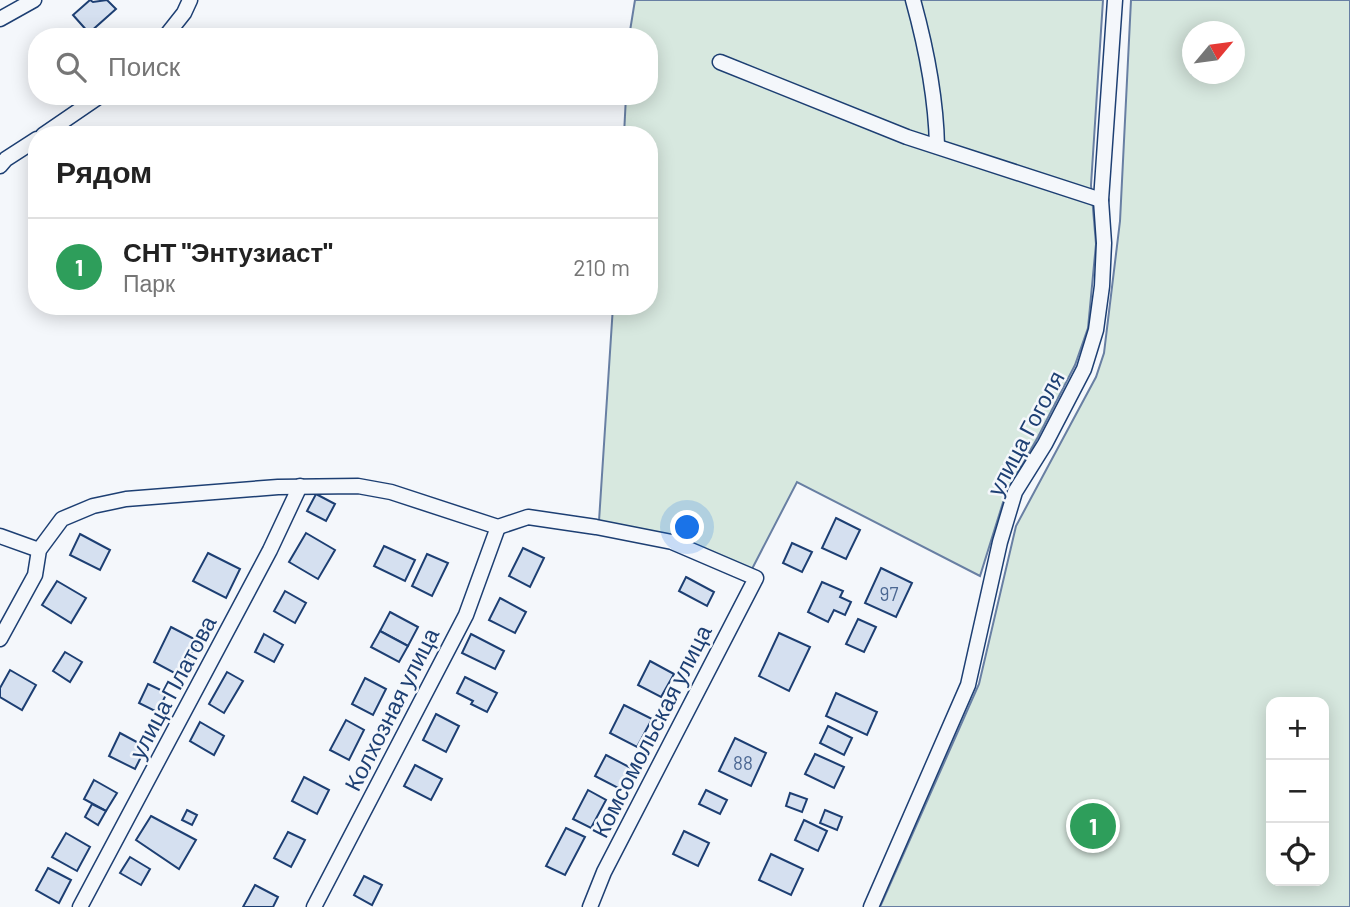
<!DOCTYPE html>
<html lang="ru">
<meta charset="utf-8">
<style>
body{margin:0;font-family:Barlow,sans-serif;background:#f2f2f2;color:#222}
.controls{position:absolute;right:21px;bottom:21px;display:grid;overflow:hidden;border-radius:14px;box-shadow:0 4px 18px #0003}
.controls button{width:63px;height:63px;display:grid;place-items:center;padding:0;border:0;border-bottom:2px solid #e0e0e0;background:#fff;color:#222;font:35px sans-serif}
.compass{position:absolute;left:1182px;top:21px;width:63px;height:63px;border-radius:50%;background:#fff;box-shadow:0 4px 18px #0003;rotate:61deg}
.you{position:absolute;left:688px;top:528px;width:24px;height:24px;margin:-18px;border:5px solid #fff;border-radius:50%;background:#1a73e8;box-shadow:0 0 0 10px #1a73e833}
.badge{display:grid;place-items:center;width:46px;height:46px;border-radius:50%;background:#0b8043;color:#fff;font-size:23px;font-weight:700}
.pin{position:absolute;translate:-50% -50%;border:4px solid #fff;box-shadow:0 2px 7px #0006}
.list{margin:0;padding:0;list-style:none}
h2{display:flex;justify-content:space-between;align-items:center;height:91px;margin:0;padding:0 28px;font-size:30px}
h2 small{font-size:23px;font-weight:400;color:#767676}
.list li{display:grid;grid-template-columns:46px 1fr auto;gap:21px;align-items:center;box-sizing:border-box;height:98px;padding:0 28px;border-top:2px solid #e0e0e0}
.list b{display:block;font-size:26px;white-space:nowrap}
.list p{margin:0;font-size:23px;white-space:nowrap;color:#767676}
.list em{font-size:23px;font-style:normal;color:#767676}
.icon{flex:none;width:38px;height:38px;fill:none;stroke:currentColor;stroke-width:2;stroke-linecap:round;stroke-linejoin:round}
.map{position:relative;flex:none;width:1350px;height:907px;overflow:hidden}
.search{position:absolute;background:#fff;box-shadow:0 4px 18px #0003;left:28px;top:28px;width:630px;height:77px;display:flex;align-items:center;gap:18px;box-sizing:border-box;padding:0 24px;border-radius:28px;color:#767676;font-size:26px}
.panel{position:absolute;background:#fff;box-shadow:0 4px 18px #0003;left:28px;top:126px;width:630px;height:189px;border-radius:28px}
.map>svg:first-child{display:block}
.green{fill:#d7e8df;stroke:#687fa3;stroke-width:2;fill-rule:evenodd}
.building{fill:#d5e0f0;stroke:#1d3f73;stroke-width:2}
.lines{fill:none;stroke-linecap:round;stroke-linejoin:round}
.street-casing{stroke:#1d3f73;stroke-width:17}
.street{stroke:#f4f7fb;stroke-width:14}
.labels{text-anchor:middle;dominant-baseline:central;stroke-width:5;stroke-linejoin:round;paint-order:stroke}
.number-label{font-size:19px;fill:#4b6792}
.street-label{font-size:23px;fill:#1d3f73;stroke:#f4f7fb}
</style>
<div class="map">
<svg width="1350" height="907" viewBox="0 0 1350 907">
<rect width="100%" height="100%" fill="#f4f7fb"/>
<g class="green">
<polygon points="635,0 1103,0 1091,185 1096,244 1088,328 1075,365 1038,437 1006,493 980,576 797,482 752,569 669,536 599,521 613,306 649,306 649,135 624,135 626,96 649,96 649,37 629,37"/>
<path d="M1131 0H1350V907H880L979 684 1016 526 1096 377 1104 353 1120 221ZM1192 32H1234V74H1192ZM1271 702H1324V881H1271Z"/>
</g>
<g class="building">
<polygon points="90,0 93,2 107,0 116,9 89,33 73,15"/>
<polygon points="316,494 335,504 326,521 307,511"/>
<polygon points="836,518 860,530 846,559 822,548"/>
<polygon points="306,533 335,550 318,579 289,562"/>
<polygon points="80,534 110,550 100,570 70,555"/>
<polygon points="792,543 812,552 802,572 783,563"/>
<polygon points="384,546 415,560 405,581 374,566"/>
<polygon points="523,548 544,558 530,587 509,576"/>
<polygon points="208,553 240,569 226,598 193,581"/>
<polygon points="427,554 448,563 432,596 412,586"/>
<polygon points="881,568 912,583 896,617 865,603"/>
<polygon points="686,577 714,592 707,606 679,591"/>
<polygon points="57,581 86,598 71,623 42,605"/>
<polygon points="822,582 843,591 840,597 851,602 845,615 834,610 828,622 808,612"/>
<polygon points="285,591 306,603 295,623 274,611"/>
<polygon points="500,598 526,612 515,633 489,620"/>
<polygon points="390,612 418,627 408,646 380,631"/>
<polygon points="858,619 876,627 864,652 846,644"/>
<polygon points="171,627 198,641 180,676 154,662"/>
<polygon points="380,631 408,646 399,662 371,647"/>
<polygon points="779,633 810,647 789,691 759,676"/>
<polygon points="264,634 283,645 274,662 255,652"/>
<polygon points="471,634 504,651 495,669 462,653"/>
<polygon points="65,652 82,662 70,682 53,671"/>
<polygon points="650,661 674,674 661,697 638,685"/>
<polygon points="10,670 36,685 22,710 0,697 0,688"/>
<polygon points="227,672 243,681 224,713 209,704"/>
<polygon points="465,677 497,693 487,712 471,704 473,701 457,693"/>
<polygon points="365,678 386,689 373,715 352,704"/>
<polygon points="148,684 167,693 157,712 139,703"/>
<polygon points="836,693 877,712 867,735 826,716"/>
<polygon points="624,705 652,719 637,747 610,733"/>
<polygon points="436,714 459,726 446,752 423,740"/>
<polygon points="346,720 364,730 349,760 330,750"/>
<polygon points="200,722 224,736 214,755 190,741"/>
<polygon points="828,726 852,738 844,755 820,743"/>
<polygon points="120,733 146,747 135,769 109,756"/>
<polygon points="735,738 766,753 751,786 719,771"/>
<polygon points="815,754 844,767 834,788 805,774"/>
<polygon points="606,755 631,768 620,789 595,776"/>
<polygon points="415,765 442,779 431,800 404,786"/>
<polygon points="304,777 329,790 317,814 292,801"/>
<polygon points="94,780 117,793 106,811 84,799"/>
<polygon points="588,790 606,800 591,828 573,819"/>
<polygon points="706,790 727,800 720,814 699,804"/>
<polygon points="790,793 807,799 802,812 786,806"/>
<polygon points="92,804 106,811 98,825 85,817"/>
<polygon points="187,810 197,815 192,825 182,820"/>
<polygon points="825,810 842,817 837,830 820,823"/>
<polygon points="151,816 196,840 179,869 136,840"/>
<polygon points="804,820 827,831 818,851 795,840"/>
<polygon points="566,828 585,837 565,875 546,866"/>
<polygon points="684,831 709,843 698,866 673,854"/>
<polygon points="288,832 305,840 291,867 274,858"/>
<polygon points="66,833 90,847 77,871 52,857"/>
<polygon points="771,854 803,869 791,895 759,880"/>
<polygon points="130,857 150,869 141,885 120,873"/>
<polygon points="48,868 71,880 59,903 36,890"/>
<polygon points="364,876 382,885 372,905 354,895"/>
<polygon points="255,885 278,897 273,907 243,907"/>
</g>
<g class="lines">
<defs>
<g id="street">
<path d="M913 0C926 47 936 98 937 146"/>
<polyline points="0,19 34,0"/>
<polyline points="165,37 184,13 190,0"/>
<polyline points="720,62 907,137 1101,200"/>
<polyline points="43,135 100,96"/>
<polyline points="0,166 6,159 37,139"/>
<polyline points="0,536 39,550"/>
<polyline points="0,639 35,575 39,550 62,519 93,506 126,499 278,487 358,486 391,492 498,527 528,517 596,527 672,542 756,578 604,872 590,907"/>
<polyline points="80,907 270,550 300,486"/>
<polyline points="314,907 466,615 498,527"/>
<polyline points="871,907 968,685 1000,542 1015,492 1045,444 1084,369 1096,330 1102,286 1104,243 1101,200 1115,0"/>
</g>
</defs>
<use href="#street" class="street-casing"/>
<use href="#street" class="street"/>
</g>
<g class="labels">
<g class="number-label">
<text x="889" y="593">97</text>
<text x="743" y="762">88</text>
</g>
<g class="street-label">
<text transform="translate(1025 433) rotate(-62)">улица Гоголя</text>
<text transform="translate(172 687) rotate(-62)">улица Платова</text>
<text transform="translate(391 709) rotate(-63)">Колхозная улица</text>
<text transform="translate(651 731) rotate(-63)">Комсомольская улица</text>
</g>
</g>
</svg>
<div class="controls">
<button>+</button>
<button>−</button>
<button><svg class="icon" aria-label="locate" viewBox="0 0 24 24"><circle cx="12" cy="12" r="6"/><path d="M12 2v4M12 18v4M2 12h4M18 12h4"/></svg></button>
</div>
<svg class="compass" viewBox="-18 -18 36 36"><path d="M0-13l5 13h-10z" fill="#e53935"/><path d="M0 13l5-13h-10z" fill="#767676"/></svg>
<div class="you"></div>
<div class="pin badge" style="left:1093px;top:826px;background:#2e9e5b">1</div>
<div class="search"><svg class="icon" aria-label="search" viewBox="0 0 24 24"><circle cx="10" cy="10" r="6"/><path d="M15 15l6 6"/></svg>Поиск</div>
<section class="panel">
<h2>Рядом<small></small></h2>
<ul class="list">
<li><span class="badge" style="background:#2e9e5b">1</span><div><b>СНТ &quot;Энтузиаст&quot;</b><p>Парк</p></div><em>210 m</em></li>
</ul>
</section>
</div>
